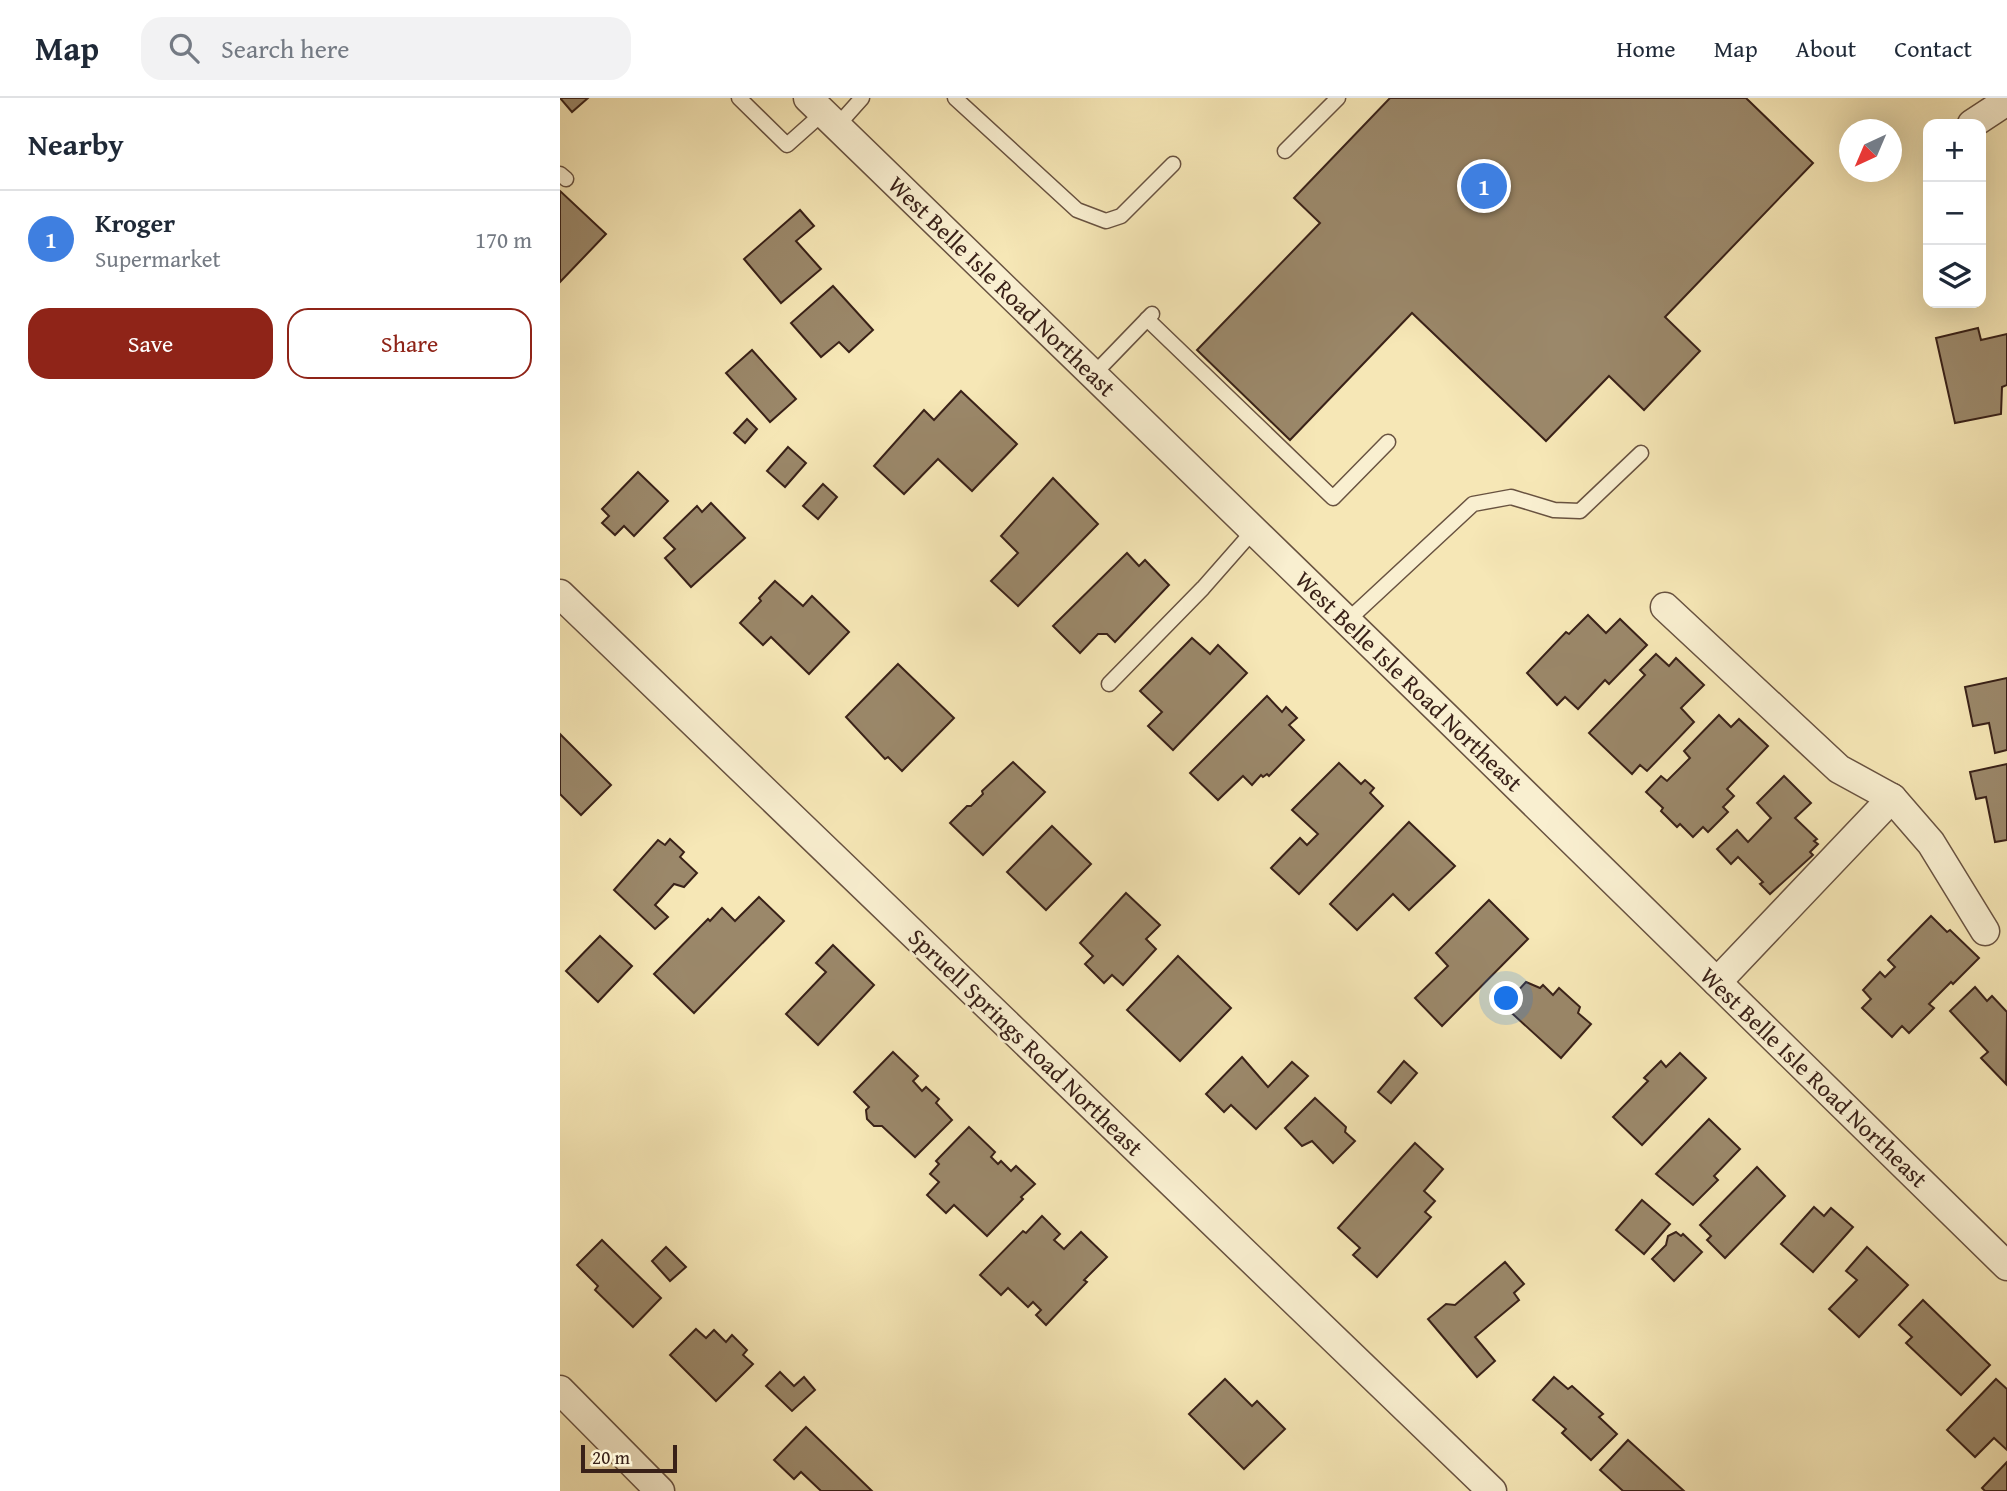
<!DOCTYPE html>
<meta charset="utf-8">
<style>
body{margin:0;font-family:"Gentium Book Plus",serif;background:#f2f2f3;color:#1f2937}
.controls{position:absolute;right:21px;top:21px;display:grid;overflow:hidden;border-radius:14px;box-shadow:0 7px 28px #0002}
.controls button{width:63px;height:63px;display:grid;place-items:center;padding:0;border:0;border-bottom:2px solid #e0e1e3;background:#fff;color:#1f2937;font:35px sans-serif}
.compass{position:absolute;left:1279px;top:21px;width:63px;height:63px;border-radius:50%;background:#fff;box-shadow:0 7px 28px #0002;rotate:224deg}
.scale{position:absolute;left:21px;bottom:18px;width:96px;box-sizing:border-box;padding-left:7px;border:4px solid #392118;border-top:0;font-size:19px;line-height:24px;white-space:nowrap;color:#392118;-webkit-text-stroke:5px #f9efd0;paint-order:stroke}
.you{position:absolute;left:947px;top:901px;width:24px;height:24px;margin:-18px;border:5px solid #fff;border-radius:50%;background:#1a73e8;box-shadow:0 0 0 10px #1a73e833}
.badge{display:grid;place-items:center;width:46px;height:46px;border-radius:50%;background:#8f2418;color:#fff;font-size:23px;font-weight:700}
.pin{position:absolute;translate:-50% -50%;border:4px solid #fff;box-shadow:0 2px 7px #0006}
.list{margin:0;padding:0;list-style:none}
h2{display:flex;justify-content:space-between;align-items:center;height:91px;margin:0;padding:0 28px;font-size:30px}
h2 small{font-size:23px;font-weight:400;color:#747a83}
.list li{display:grid;grid-template-columns:46px 1fr auto;gap:21px;align-items:center;box-sizing:border-box;height:98px;padding:0 28px;border-top:2px solid #e0e1e3}
.list b{display:block;font-size:26px;white-space:nowrap}
.list p{margin:0;font-size:23px;white-space:nowrap;color:#747a83}
.list em{font-size:23px;font-style:normal;color:#747a83}
.actions{display:flex;gap:14px;padding:21px 28px}
.actions a{flex:1;padding:16px 0;border:2px solid #8f2418;border-radius:21px;text-align:center;font-size:24px;color:#8f2418}
.actions .main{background:#8f2418;color:#fff}
.icon{flex:none;width:38px;height:38px;fill:none;stroke:currentColor;stroke-width:2;stroke-linecap:round;stroke-linejoin:round}
.map{position:relative;flex:none;width:1447px;height:1393px;overflow:hidden}
header{display:flex;align-items:center;gap:42px;box-sizing:border-box;height:98px;padding:0 35px;background:#fff;border-bottom:2px solid #e0e1e3}
header strong{font-size:33px}
nav{display:flex;gap:38px;margin-inline-start:auto;font-size:24px}
.search{width:490px;height:63px;background:#f2f2f3;display:flex;align-items:center;gap:18px;box-sizing:border-box;padding:0 24px;border-radius:21px;color:#747a83;font-size:26px}
main{display:flex}
aside{flex:1;background:#fff}
.map>svg:first-child{display:block}
.building{fill:#9b886a;stroke:#392118;stroke-width:2}
.lines{fill:none;stroke-linecap:round;stroke-linejoin:round}
.service-casing{stroke:#685240;stroke-width:17}
.minor-casing{stroke:#685240;stroke-width:31}
.service{stroke:#f9efd0;stroke-width:14}
.minor{stroke:#f9efd0;stroke-width:28}
.labels{text-anchor:middle;dominant-baseline:central;stroke-width:5;stroke-linejoin:round;paint-order:stroke}
.street-label{font-size:24px;fill:#392118;stroke:#f9efd0}
</style>
<header>
<strong>Map</strong>
<div class="search"><svg class="icon" aria-label="search" viewBox="0 0 24 24"><circle cx="10" cy="10" r="6"/><path d="M15 15l6 6"/></svg>Search here</div>
<nav><a>Home</a><a>Map</a><a>About</a><a>Contact</a></nav>
</header>
<main>
<aside>
<h2>Nearby<small></small></h2>
<ul class="list">
<li><span class="badge" style="background:#3f7fe0">1</span><div><b>Kroger</b><p>Supermarket</p></div><em>170 m</em></li>
</ul>
<div class="actions"><a class="main">Save</a><a>Share</a></div>
</aside>
<div class="map">
<svg width="1447" height="1393" viewBox="0 0 1447 1393">
<rect width="100%" height="100%" fill="#f6e7b6"/>
<filter id="stains"><feTurbulence type="fractalNoise" baseFrequency=".00286" numOctaves="4"/><feColorMatrix values="0 0 0 0 .2 0 0 0 0 .09 0 0 0 0 .02 0 0 0 .5 -.17"/></filter>
<radialGradient id="worn" r=".72"><stop offset=".6" stop-color="#630" stop-opacity="0"/><stop offset="1" stop-color="#630" stop-opacity=".3"/></radialGradient>
<g class="building">
<polygon points="0,0 28,0 12,14"/>
<polygon points="830,0 1186,0 1253,65 1105,219 1140,253 1084,312 1049,278 986,343 852,215 730,342 637,252 760,125 734,100"/>
<polygon points="0,93 46,136 0,184"/>
<polygon points="240,112 254,128 236,143 261,171 221,205 184,161"/>
<polygon points="273,188 313,232 289,254 279,244 261,259 231,225"/>
<polygon points="1418,230 1421,242 1447,236 1447,287 1442,289 1441,316 1395,325 1376,240"/>
<polygon points="192,252 236,301 210,324 166,275"/>
<polygon points="401,293 457,346 412,393 378,361 344,396 314,368 364,312 374,322"/>
<polygon points="187,321 197,331 185,345 174,335"/>
<polygon points="228,349 246,365 225,389 207,373"/>
<polygon points="78,374 108,403 74,438 64,428 55,437 42,425 49,418 42,411"/>
<polygon points="493,380 538,426 458,508 431,483 458,455 441,438"/>
<polygon points="263,386 277,399 258,421 243,408"/>
<polygon points="151,405 185,440 131,489 105,460 115,451 104,440 137,408 142,414"/>
<polygon points="567,455 579,468 585,462 609,487 555,544 547,536 538,536 520,555 493,528"/>
<polygon points="215,483 243,508 252,498 289,534 249,576 211,539 203,547 180,525 201,503 199,500"/>
<polygon points="1028,517 1046,535 1060,521 1087,547 1049,586 1045,582 1018,611 1005,599 997,607 967,575 1006,534 1009,536"/>
<polygon points="632,540 650,556 658,547 687,575 613,652 588,628 602,614 580,593"/>
<polygon points="1096,556 1109,568 1116,560 1144,587 1121,610 1134,624 1087,673 1080,667 1072,676 1029,635 1085,577 1080,572"/>
<polygon points="338,566 394,620 342,673 328,659 325,661 286,619"/>
<polygon points="1447,580 1447,652 1435,655 1429,625 1413,628 1405,589"/>
<polygon points="707,598 722,614 726,609 737,620 729,627 744,642 709,678 707,676 703,679 701,677 692,687 683,678 658,702 630,675"/>
<polygon points="1159,617 1171,629 1179,621 1208,648 1167,691 1174,698 1163,709 1168,714 1148,734 1143,729 1133,739 1120,726 1117,729 1101,713 1103,710 1086,694 1101,678 1107,683 1130,660 1124,653"/>
<polygon points="0,636 51,687 21,717 0,696"/>
<polygon points="453,664 485,694 423,757 390,725 407,708 411,708 423,696 422,693"/>
<polygon points="779,665 801,686 805,682 814,690 810,695 823,708 739,796 711,770 740,740 747,747 758,736 732,712"/>
<polygon points="1447,666 1447,742 1435,744 1426,699 1416,701 1410,674"/>
<polygon points="1224,678 1251,705 1235,720 1257,741 1254,743 1258,746 1250,754 1253,757 1210,796 1200,786 1203,784 1178,759 1171,766 1157,751 1177,732 1188,744 1211,720 1197,705"/>
<polygon points="849,724 895,768 849,812 833,796 797,832 770,806"/>
<polygon points="492,728 531,766 486,812 447,774"/>
<polygon points="110,741 124,754 120,759 137,775 124,789 114,786 95,807 108,819 95,831 54,792 98,742 105,747"/>
<polygon points="566,795 600,827 586,841 596,851 563,887 552,877 544,885 525,866 533,858 520,845"/>
<polygon points="199,799 224,823 134,915 94,876 148,821 150,823 162,810 175,823"/>
<polygon points="929,802 968,841 882,928 855,900 888,868 876,855"/>
<polygon points="1371,818 1387,834 1390,832 1419,860 1393,886 1391,884 1369,906 1374,910 1349,935 1342,928 1332,939 1302,910 1311,901 1303,892 1320,874 1325,879 1335,869 1328,862"/>
<polygon points="40,838 72,868 38,904 6,873"/>
<polygon points="273,847 314,887 258,947 226,916 266,874 256,865"/>
<polygon points="618,858 671,910 620,963 567,912"/>
<polygon points="966,884 980,890 983,887 993,897 999,890 1020,909 1018,915 1031,926 1001,960 944,908"/>
<polygon points="1415,889 1427,903 1432,898 1447,914 1446,986 1421,960 1428,954 1390,913"/>
<polygon points="333,954 358,978 353,983 362,993 366,989 379,1001 376,1005 392,1022 355,1059 322,1028 314,1028 307,1021 306,1012 309,1009 294,994"/>
<polygon points="1120,955 1146,980 1082,1047 1053,1019 1088,983 1084,980 1101,963 1106,969"/>
<polygon points="682,959 708,989 732,964 748,978 696,1031 671,1007 664,1014 646,996"/>
<polygon points="844,963 857,975 831,1005 818,994"/>
<polygon points="755,1000 786,1029 785,1034 795,1043 773,1065 752,1043 742,1048 725,1030"/>
<polygon points="1149,1021 1180,1051 1154,1078 1158,1082 1133,1107 1096,1076"/>
<polygon points="409,1029 435,1054 431,1059 438,1066 441,1063 451,1073 456,1068 475,1086 461,1099 463,1101 427,1138 394,1107 386,1115 367,1097 379,1084 370,1076 379,1066 376,1063"/>
<polygon points="855,1045 883,1071 864,1093 875,1103 865,1114 871,1119 817,1179 793,1157 800,1150 778,1130"/>
<polygon points="1197,1069 1225,1098 1165,1160 1147,1142 1151,1138 1140,1127"/>
<polygon points="1082,1102 1110,1126 1084,1156 1056,1132"/>
<polygon points="1254,1109 1264,1118 1271,1110 1293,1129 1253,1174 1221,1146"/>
<polygon points="482,1118 500,1136 494,1142 504,1151 521,1134 547,1159 524,1182 527,1184 486,1227 476,1217 481,1212 473,1204 468,1209 448,1190 441,1197 420,1177 463,1133 466,1135"/>
<polygon points="1116,1134 1121,1138 1123,1136 1142,1154 1114,1183 1092,1161 1106,1147 1108,1138"/>
<polygon points="42,1142 101,1200 73,1229 35,1192 38,1188 17,1167"/>
<polygon points="106,1149 126,1169 110,1183 92,1163"/>
<polygon points="1307,1149 1348,1187 1299,1239 1269,1211 1297,1182 1286,1173"/>
<polygon points="945,1164 964,1186 954,1195 959,1202 915,1239 935,1263 917,1279 868,1221 886,1206 895,1207"/>
<polygon points="1363,1202 1430,1267 1401,1297 1346,1245 1352,1239 1339,1227"/>
<polygon points="136,1231 146,1240 154,1232 166,1244 172,1237 187,1252 183,1257 193,1266 156,1303 110,1257"/>
<polygon points="220,1274 234,1288 244,1279 255,1292 232,1313 206,1288"/>
<polygon points="994,1279 1008,1291 1012,1288 1043,1316 1039,1319 1057,1336 1031,1362 1002,1335 1006,1331 973,1302"/>
<polygon points="665,1281 692,1308 697,1303 725,1331 684,1371 629,1316"/>
<polygon points="1436,1281 1447,1291 1447,1352 1434,1340 1415,1359 1387,1332"/>
<polygon points="246,1329 312,1393 261,1393 241,1374 234,1381 214,1362"/>
<polygon points="1068,1342 1124,1393 1063,1393 1040,1372"/>
<polygon points="1447,1364 1447,1393 1425,1393 1422,1390"/>
</g>
<g class="lines">
<defs>
<g id="service">
<polyline points="179,0 227,47 263,15"/>
<polyline points="395,0 517,112 546,123 561,118 613,66"/>
<polyline points="277,28 302,0"/>
<polyline points="725,53 778,0"/>
<polyline points="0,76 6,81"/>
<polyline points="587,221 773,400 828,344"/>
<polyline points="533,277 592,216"/>
<polyline points="787,523 913,406 951,399 994,412 1020,413 1081,355"/>
<polyline points="549,586 643,490 694,432"/>
</g>
<g id="minor">
<polyline points="248,0 884,617 1447,1168"/>
<polyline points="1412,26 1447,3"/>
<polyline points="0,496 932,1393"/>
<polyline points="1105,509 1279,671 1332,700 1371,745 1425,833"/>
<polyline points="1157,884 1332,700"/>
<polyline points="0,1292 100,1393"/>
</g>
</defs>
<use href="#service" class="service-casing"/>
<use href="#minor" class="minor-casing"/>
<use href="#service" class="service"/>
<use href="#minor" class="minor"/>
</g>
<g class="labels">
<g class="street-label">
<text transform="translate(442 188) rotate(44)">West Belle Isle Road Northeast</text>
<text transform="translate(849 583) rotate(44)">West Belle Isle Road Northeast</text>
<text transform="translate(466 944) rotate(44)">Spruell Springs Road Northeast</text>
<text transform="translate(1254 979) rotate(44)">West Belle Isle Road Northeast</text>
</g>
</g>
<rect width="100%" height="100%" filter="url(#stains)"/>
<rect width="100%" height="100%" fill="url(#worn)"/>
</svg>
<div class="controls">
<button>+</button>
<button>−</button>
<button><svg class="icon" aria-label="layers" viewBox="0 0 24 24"><path d="M12 4l9 5-9 5-9-5zM3 14l9 5 9-5"/></svg></button>
</div>
<svg class="compass" viewBox="-18 -18 36 36"><path d="M0-13l5 13h-10z" fill="#e53935"/><path d="M0 13l5-13h-10z" fill="#747a83"/></svg>
<div class="scale">20 m</div>
<div class="you"></div>
<div class="pin badge" style="left:924px;top:88px;background:#3f7fe0">1</div>
</div>
</main>
